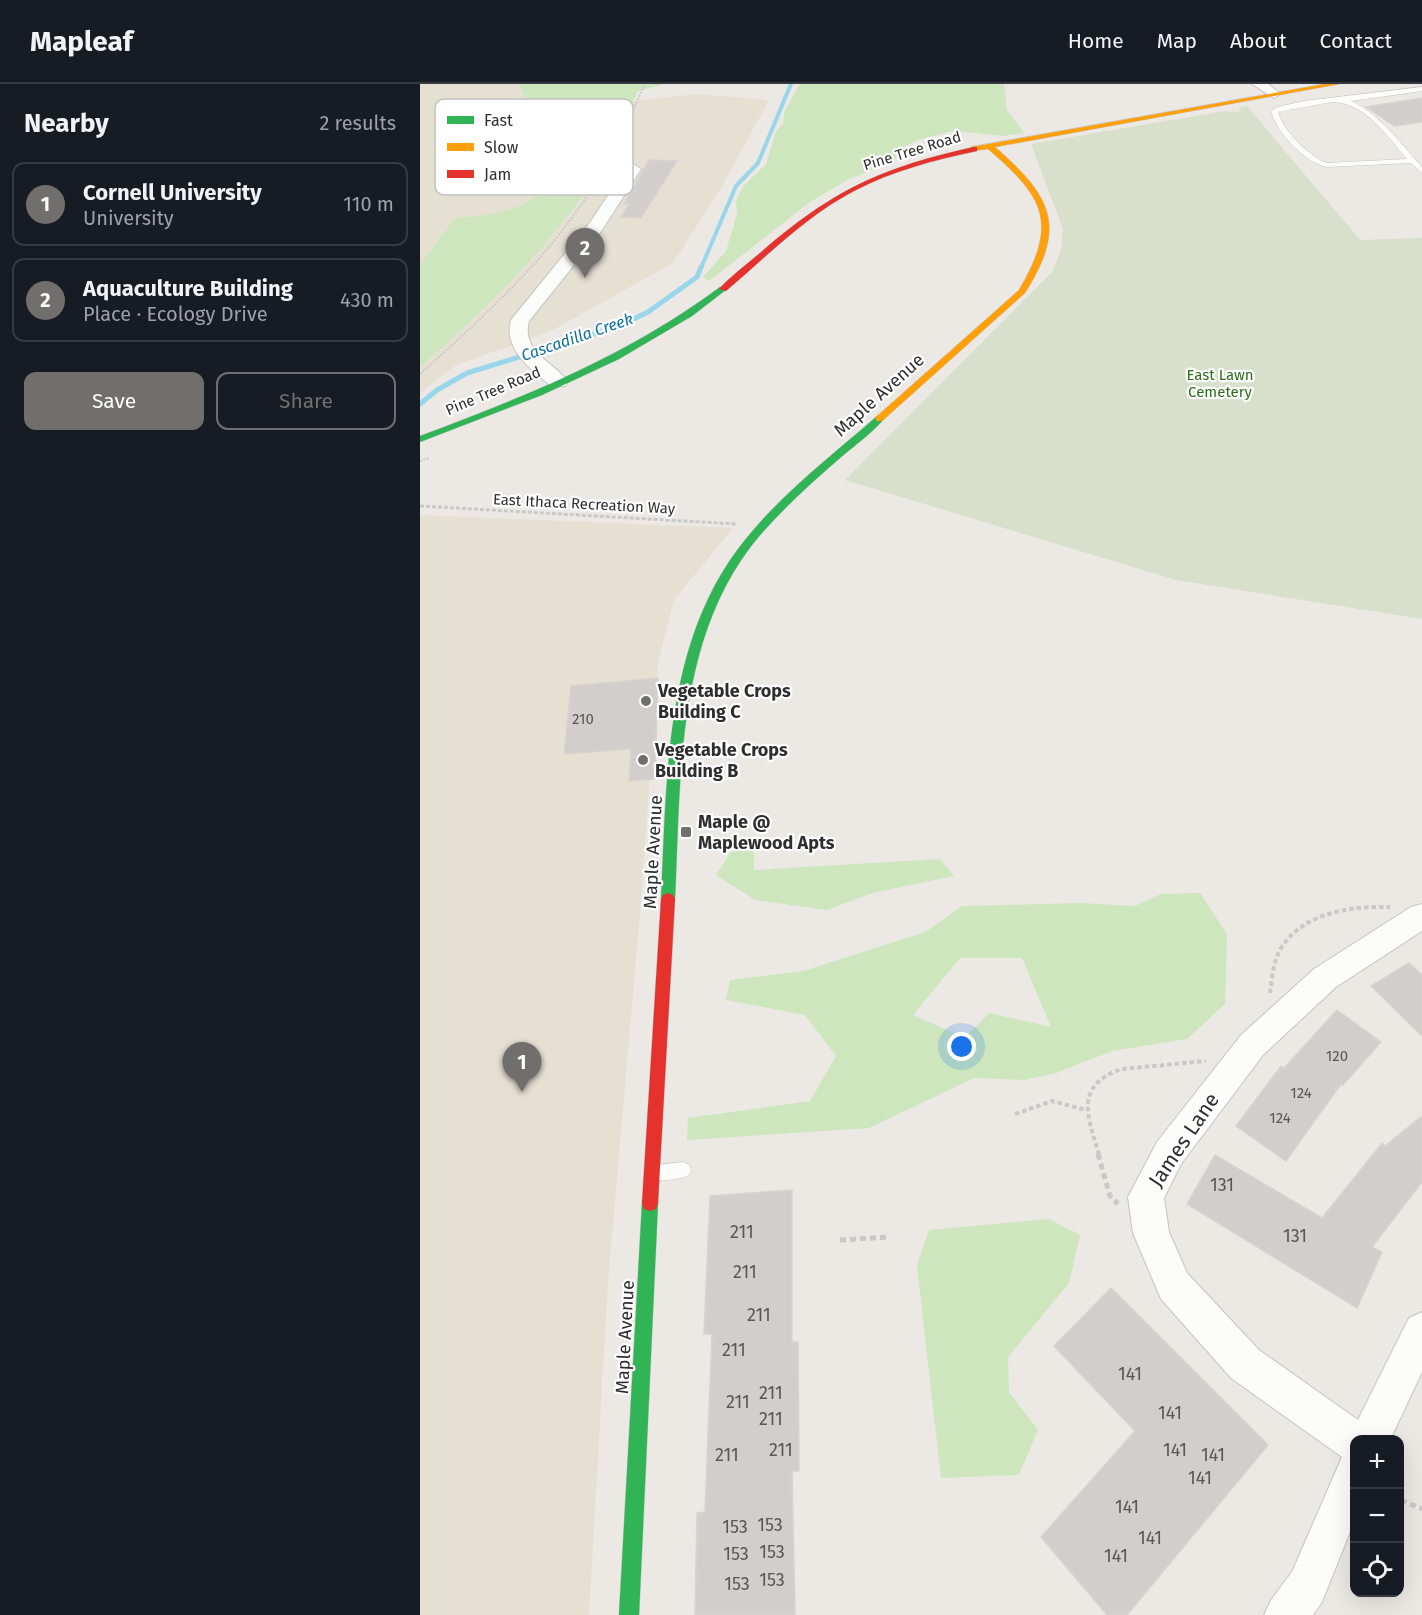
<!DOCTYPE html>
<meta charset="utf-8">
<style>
body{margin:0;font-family:"Fira Sans",sans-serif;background:#242831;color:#f1f3f6}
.controls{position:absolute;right:18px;bottom:18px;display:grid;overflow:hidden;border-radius:12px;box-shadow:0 6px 24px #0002}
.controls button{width:54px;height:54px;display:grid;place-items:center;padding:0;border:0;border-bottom:2px solid #363941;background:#171b24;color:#f1f3f6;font:30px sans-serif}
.you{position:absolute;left:542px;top:963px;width:21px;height:21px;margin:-15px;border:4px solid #fff;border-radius:50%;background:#1a73e8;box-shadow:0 0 0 9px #1a73e833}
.badge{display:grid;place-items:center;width:39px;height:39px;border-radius:50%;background:#706f6e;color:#fff;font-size:20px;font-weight:700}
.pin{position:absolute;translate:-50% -50px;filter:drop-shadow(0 2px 3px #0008)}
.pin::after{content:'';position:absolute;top:32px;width:21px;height:18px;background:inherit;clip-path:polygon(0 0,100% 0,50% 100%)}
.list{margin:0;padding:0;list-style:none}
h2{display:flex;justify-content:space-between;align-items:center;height:78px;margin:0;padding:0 24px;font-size:26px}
h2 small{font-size:20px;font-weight:400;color:#9ea1a6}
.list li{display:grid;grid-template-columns:39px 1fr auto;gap:18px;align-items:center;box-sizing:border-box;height:84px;margin:0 12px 12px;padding:0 12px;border:2px solid #363941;border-radius:12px}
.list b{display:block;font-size:22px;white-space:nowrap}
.list p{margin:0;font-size:20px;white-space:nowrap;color:#9ea1a6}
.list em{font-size:20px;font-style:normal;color:#9ea1a6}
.actions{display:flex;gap:12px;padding:18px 24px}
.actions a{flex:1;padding:14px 0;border:2px solid #706f6e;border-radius:12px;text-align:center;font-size:21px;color:#706f6e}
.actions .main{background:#706f6e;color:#fff}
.icon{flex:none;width:33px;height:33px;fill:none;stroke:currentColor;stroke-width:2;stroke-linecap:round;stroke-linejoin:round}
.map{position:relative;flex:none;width:1002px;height:1531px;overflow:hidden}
header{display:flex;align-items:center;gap:36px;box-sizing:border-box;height:84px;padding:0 30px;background:#171b24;border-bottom:2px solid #363941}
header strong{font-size:28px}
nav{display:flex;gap:33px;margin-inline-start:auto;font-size:21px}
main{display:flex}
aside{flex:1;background:#171b24}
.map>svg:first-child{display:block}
.education{fill:#e6e0d3}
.green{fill:#cee6be;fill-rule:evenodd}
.cemetery{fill:#d8e0cc}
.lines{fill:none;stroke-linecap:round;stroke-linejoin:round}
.stream-far1{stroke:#99d6ec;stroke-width:4}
.stream{stroke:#99d6ec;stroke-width:5}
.building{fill:#d1cecb;stroke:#d7d4d0;stroke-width:1.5}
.lane-casing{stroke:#c5c4c5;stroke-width:1}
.street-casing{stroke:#c5c4c5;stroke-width:2}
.fast-casing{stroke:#c5c4c5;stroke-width:1}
.slow-casing{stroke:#c5c4c5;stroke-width:1}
.jam-casing{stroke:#c5c4c5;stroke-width:1}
.path-far3{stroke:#c9c9c8;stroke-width:2;stroke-dasharray:2 1.5;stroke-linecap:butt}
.path-far2{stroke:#c9c9c8;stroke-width:3;stroke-dasharray:4 2;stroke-linecap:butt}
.path-far1{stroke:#c9c9c8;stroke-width:4;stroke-dasharray:4.5 3;stroke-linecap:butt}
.path{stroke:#c9c9c8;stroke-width:5;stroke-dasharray:6 4;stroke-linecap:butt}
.lane{fill:#fcfcfb;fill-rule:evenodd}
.street{fill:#fcfcfb;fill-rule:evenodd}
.fast{fill:#30b455;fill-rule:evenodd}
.slow{fill:#ff9f0a;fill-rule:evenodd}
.jam{fill:#e5322d;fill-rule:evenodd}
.poi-dot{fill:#706f6e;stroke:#fff;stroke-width:2}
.labels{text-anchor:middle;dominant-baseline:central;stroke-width:4.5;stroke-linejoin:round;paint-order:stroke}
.far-street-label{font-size:15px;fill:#2e2e2e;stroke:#fff}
.far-park-label{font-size:15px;fill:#2c6e1b;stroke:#fff}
.number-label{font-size:15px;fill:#585857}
.far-water-label{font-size:16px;font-style:italic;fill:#0d6fa3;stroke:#fff}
.street-label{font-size:18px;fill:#2e2e2e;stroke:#fff}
.poi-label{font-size:18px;font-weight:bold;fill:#2e2e2e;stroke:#fff;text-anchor:start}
.near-number-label{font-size:18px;fill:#585857}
.near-street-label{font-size:21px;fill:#2e2e2e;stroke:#fff}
.key{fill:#fff;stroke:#c0c0c0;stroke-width:1.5}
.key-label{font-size:16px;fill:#2e2e2e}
</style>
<header>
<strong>Mapleaf</strong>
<nav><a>Home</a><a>Map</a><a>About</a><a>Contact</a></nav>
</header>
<main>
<aside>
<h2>Nearby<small>2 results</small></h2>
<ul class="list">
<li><span class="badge">1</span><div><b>Cornell University</b><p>University</p></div><em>110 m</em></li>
<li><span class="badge">2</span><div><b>Aquaculture Building</b><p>Place · Ecology Drive</p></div><em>430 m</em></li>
</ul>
<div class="actions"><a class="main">Save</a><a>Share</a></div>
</aside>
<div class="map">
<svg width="1002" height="1531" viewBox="0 0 1002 1531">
<rect width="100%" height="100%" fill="#ece8e4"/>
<g class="education">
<polygon points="0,0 157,0 150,24 277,10 349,16 303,101 253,179 131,247 36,281 0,309"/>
<polygon points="0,431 313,444 254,516 238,578 221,818 188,1198 169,1531 0,1531"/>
</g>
<g class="green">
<path d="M98 0H245L218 7C202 38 189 71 170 100 124 170 62 228 0 283V181L35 134C55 132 76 131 94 124 137 109 162 56 177 17L133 23 106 14Z"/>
<polygon points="380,0 584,0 587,26 604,49 583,52 533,47 497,56 480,65 474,78 429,95 390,118 289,197 283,193 306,167 317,130 316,117 323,103 346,80 356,47 363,40 365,26"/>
<polygon points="334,761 334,786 520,775 534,792 452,809 407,826 335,816 296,791 310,769"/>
<path d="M780 809 807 850 805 920 767 955 692 967 636 989 604 996 554 994 449 1044 267 1056 268 1034 390 1017 416 972 385 931 306 916 310 896 384 887 505 848 542 822 661 819 715 822 741 810ZM540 874H602L631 943 569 929 545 954 493 931Z"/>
<polygon points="629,1135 660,1151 649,1199 588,1273 589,1308 618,1346 599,1391 521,1394 497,1181 509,1146"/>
</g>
<polygon class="cemetery" points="827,22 940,156 1002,154 1002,535 756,496 425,396 633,187 641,166 643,145 611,60 805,27 820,28 819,24"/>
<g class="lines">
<polyline class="stream-far1" points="281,184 316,102 338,79 371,0"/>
<polyline class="stream" points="0,320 17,306 47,289 197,243 228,228 277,193 281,183"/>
</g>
<g class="building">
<polygon points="1002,14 1002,38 974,42 946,23"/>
<polygon points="229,76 257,77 221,134 201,133 209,120 204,120"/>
<polygon points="238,594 235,695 209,697 211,665 144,670 151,602"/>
<polygon points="989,879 1002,891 1002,952 951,902"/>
<polygon points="917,926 961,958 923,1001 921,1000 866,1077 816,1042 861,982 864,984"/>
<polygon points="1002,1032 1002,1098 952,1163 962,1168 937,1224 767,1120 795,1071 902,1134 962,1059 965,1062"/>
<polygon points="372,1106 372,1258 378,1258 379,1387 372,1387 375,1531 275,1531 277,1429 285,1428 292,1250 284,1250 290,1112"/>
<polygon points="691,1204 848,1361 707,1531 687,1531 621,1453 715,1347 634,1262"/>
</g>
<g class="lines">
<defs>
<g id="lane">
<path d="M1002 3V7L931 17C961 31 980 59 1002 83V89L991 79 906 83C882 76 858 50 851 27L858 23 884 17ZM912 18C945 18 968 53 987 75L907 79 902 77C884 66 865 49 858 28Z"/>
<path d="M263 1078 269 1081 271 1086 269 1091C258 1096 240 1098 229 1094L227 1088 229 1082Z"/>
</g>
<g id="street">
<polygon points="832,0 848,0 861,10 854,14"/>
<path d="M213 80 221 85 182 146 109 237C101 268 133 277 148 298L145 302H131C111 285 83 266 91 236L169 140 208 82Z"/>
<polygon points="1002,820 1002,847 916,903 843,971 761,1080 744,1114 749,1148 767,1189 839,1266 938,1336 989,1234 1002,1228 1002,1288 970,1356 934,1356 934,1438 902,1518 893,1531 844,1531 851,1516 872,1488 922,1373 811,1294 741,1215 713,1149 708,1113 737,1058 821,951 894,885 991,823"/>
</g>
<g id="fast">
<path d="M300 203 307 205 272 232 199 275 122 311 0 358V352C107 312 207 272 300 203Z"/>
<path d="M456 333 464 335C451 350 434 362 420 374 392 398 365 423 341 450 255 550 261 692 255 815L253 819H243L241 815C247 697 244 564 318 465 356 414 408 375 456 333Z"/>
<polygon points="230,1111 236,1113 238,1119 219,1531 199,1531 222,1119 224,1113"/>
</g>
<path id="slow" d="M905 0H919L575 63C631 112 648 141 605 209L462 337H456V333L599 206C639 138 624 113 568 65L551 67V63Z"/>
<g id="jam">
<path d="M554 63H557V67C514 76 472 87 434 107 386 132 347 172 306 207L299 205C311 192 326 181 340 169 411 107 462 83 554 63Z"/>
<polygon points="248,809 253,811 255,815 238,1119 236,1125 230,1127 224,1125 222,1119 241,815 243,811"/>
</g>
</defs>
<use href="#lane" class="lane-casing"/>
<use href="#street" class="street-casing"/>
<use href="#fast" class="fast-casing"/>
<use href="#slow" class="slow-casing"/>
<use href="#jam" class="jam-casing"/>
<g class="path-far3">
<path d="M0 290C62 234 126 177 171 106 192 72 208 36 225 0"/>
<polyline points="0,377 9,374"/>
</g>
<polyline class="path-far2" points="0,422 317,440"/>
<g class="path-far1">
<path d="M850 909C852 894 853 877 861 864 884 828 931 822 970 823"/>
<polyline points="595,1030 632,1017 666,1026"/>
<path d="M679 1071C668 1033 653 1001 702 985L786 977"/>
</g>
<g class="path">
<polyline points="678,1070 690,1112 698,1120"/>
<polyline points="420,1156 469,1153"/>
<polyline points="981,1416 1002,1425"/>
</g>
<use href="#lane" class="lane"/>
<use href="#street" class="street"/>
<use href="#fast" class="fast"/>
<use href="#slow" class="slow"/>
<use href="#jam" class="jam"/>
</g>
<g class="poi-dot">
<circle cx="226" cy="617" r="6"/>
<circle cx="223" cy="676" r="6"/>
<rect x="260" y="742" width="12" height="12" rx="3"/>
</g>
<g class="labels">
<g class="far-street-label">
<text transform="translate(492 67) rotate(-17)">Pine Tree Road</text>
<text transform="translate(73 307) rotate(-23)">Pine Tree Road</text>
<text transform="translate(164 420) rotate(3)">East Ithaca Recreation Way</text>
</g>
<g class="far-park-label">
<text x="800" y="291">East Lawn<tspan x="800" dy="17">Cemetery</tspan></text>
</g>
<g class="number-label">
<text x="163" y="635">210</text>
<text x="917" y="972">120</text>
<text x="881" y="1009">124</text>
<text x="860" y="1034">124</text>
</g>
<g class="far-water-label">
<text transform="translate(157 253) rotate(-19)">Cascadilla Creek</text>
</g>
<g class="street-label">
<text transform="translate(459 311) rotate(-42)">Maple Avenue</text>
<text transform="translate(233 768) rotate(-87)">Maple Avenue</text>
<text transform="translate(205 1253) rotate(-87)">Maple Avenue</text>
</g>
<g class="poi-label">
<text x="238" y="607">Vegetable Crops<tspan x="238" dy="21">Building C</tspan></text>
<text x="235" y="666">Vegetable Crops<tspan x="235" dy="21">Building B</tspan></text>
<text x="278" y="738">Maple @<tspan x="278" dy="21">Maplewood Apts</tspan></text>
</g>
<g class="near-number-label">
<text x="802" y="1101">131</text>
<text x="322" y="1148">211</text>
<text x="875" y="1152">131</text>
<text x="325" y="1188">211</text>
<text x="339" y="1231">211</text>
<text x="314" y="1266">211</text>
<text x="710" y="1290">141</text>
<text x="351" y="1309">211</text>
<text x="318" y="1318">211</text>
<text x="750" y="1329">141</text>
<text x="351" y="1335">211</text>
<text x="361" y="1366">211</text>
<text x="755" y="1366">141</text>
<text x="307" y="1371">211</text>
<text x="793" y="1371">141</text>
<text x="780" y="1394">141</text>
<text x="707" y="1423">141</text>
<text x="350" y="1441">153</text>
<text x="315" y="1443">153</text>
<text x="730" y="1454">141</text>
<text x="352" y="1468">153</text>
<text x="316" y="1470">153</text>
<text x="696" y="1472">141</text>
<text x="352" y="1496">153</text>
<text x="317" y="1500">153</text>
</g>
<g class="near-street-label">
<text transform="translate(764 1056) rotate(-56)">James Lane</text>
</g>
</g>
<rect x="15" y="15" width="198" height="96" rx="9" class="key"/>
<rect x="27" y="32" width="27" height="8" fill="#30b455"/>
<rect x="27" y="59" width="27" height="8" fill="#ff9f0a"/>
<rect x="27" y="86" width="27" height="8" fill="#e5322d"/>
<g class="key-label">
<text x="64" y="42">Fast</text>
<text x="64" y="69">Slow</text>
<text x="64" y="96">Jam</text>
</g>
</svg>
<div class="controls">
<button>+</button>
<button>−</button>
<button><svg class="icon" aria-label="locate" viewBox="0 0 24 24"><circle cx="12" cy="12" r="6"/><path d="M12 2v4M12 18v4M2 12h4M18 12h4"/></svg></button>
</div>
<div class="you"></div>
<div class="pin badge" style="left:102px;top:1008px">1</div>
<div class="pin badge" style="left:165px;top:194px">2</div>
</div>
</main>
